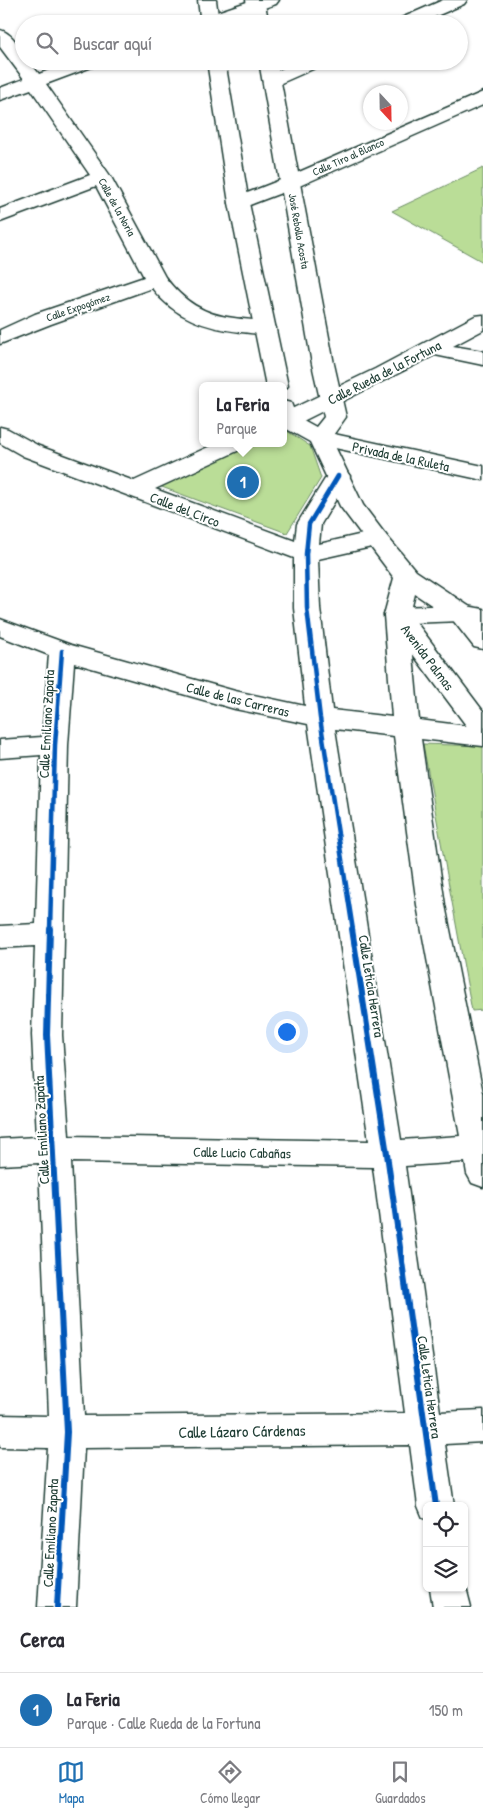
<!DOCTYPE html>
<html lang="es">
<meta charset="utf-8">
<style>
body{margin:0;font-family:"Patrick Hand",sans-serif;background:#f2f2f3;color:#2b2b33}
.controls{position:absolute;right:15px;bottom:15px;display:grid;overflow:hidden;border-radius:8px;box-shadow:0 1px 4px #0004}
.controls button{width:45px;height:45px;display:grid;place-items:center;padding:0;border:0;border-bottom:1px solid #e1e1e2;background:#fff;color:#2b2b33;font:25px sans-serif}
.compass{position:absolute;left:363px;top:85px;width:45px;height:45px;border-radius:50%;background:#fff;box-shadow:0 1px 4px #0004;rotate:158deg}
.you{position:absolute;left:286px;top:1031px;width:18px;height:18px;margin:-12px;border:4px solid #fff;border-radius:50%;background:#1a73e8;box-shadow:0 0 0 8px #1a73e833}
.badge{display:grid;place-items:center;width:32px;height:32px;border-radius:50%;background:#1f6fb2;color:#fff;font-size:16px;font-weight:700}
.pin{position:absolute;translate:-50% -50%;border:2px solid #fff;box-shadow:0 1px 5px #0006}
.popup{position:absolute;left:199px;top:382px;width:88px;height:65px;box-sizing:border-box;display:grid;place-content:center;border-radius:8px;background:#fff;filter:drop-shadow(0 1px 4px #0005);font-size:16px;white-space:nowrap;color:#7c7c81}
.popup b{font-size:19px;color:#2b2b33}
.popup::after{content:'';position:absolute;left:50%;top:100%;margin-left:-10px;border:10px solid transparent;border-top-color:#fff}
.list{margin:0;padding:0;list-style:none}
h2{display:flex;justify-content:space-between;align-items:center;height:65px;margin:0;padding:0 20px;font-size:21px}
h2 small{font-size:16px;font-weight:400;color:#7c7c81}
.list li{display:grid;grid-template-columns:32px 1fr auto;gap:15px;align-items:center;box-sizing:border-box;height:75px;padding:0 20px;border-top:1px solid #e1e1e2}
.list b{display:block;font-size:19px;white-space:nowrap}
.list p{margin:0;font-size:16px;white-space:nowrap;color:#7c7c81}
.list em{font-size:16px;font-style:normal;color:#7c7c81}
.icon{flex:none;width:28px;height:28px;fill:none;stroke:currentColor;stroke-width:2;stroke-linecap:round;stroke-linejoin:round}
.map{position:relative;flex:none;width:483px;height:1607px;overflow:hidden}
.search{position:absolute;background:#fff;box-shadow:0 1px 4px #0004;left:15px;right:15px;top:15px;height:55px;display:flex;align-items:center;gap:12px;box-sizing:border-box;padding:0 18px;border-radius:28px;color:#7c7c81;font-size:19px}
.sheet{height:140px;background:#fff}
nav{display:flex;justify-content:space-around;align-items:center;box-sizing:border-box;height:70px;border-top:1px solid #e1e1e2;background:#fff;font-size:14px;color:#7c7c81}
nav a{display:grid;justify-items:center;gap:2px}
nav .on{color:#1f6fb2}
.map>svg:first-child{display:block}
.green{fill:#badd97;stroke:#6c8d66}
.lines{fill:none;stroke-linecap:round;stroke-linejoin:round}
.street-casing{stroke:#1f3d34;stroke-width:3}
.secondary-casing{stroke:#1f3d34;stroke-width:3}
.street{fill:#fff;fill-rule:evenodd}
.secondary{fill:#fff;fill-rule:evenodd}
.cycleway-far1-casing{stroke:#fff;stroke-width:8}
.cycleway-casing{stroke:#fff;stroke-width:9}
.cycleway-far1{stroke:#0057b8;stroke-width:4.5}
.cycleway{stroke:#0057b8;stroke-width:6}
.labels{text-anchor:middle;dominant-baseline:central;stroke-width:4;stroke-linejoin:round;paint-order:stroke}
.far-street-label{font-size:11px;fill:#1f3d34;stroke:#fff}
.street-label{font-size:14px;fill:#1f3d34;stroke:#fff}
.near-street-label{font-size:16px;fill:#1f3d34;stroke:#fff}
</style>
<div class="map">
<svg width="483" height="1607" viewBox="0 0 483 1607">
<rect width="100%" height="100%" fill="#fff"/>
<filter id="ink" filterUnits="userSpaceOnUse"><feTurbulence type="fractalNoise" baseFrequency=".02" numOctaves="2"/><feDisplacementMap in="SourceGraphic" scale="10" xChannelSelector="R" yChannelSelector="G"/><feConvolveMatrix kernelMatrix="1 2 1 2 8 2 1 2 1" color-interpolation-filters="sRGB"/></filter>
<g filter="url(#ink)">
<g class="green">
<polygon points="483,168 483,262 392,211"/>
<polygon points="284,429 310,446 321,478 287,533 159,486 254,443 283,443"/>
<polygon points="423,744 483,746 483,1010 472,1011"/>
</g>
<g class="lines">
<defs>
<g id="street">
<polygon points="253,0 279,0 276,4 217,24 190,24 193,20"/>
<polygon points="443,0 467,0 464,4 418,24 394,24 397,20"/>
<path d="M0 30C11 32 24 50 24 61H29L39 74 73 61H100L97 65 46 84 111 177 165 277C183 301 204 315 234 318 247 320 260 320 273 323L276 328 273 333C262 335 252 333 241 332 205 328 175 318 152 288L51 324 0 344V330L35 314 144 277 96 186 0 222V209L90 175 31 89 0 100V88L24 79 0 47Z"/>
<polygon points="300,61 325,61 322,65 279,84 272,86 265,84 263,80 265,76"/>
<polygon points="483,92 483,105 297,187 239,209 232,207 229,203 232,199 283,179"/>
<polygon points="483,315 483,330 453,346 483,351 483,365 435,355 291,427 283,429 283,413 375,369 475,316"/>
<path d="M0 427 8 429 39 446 134 481 217 443H247L244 448 155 489 295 541 297 524 330 471 338 469 346 471 350 476 321 524 319 544 376 531 385 534 388 539 385 544 318 559 320 608 332 710 392 717 384 615 388 609 397 607 461 605 483 609V625L461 621 410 623 419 720 483 728V746L421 739 445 905 483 1093V1187L472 1183 467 1174 465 1162 405 1166 440 1412 483 1410V1442L445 1444 454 1506H427V1519L423 1518 418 1506 410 1445 84 1448 76 1607H38L48 1448 0 1447V1415L49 1416 39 1163 0 1165V1139L37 1137 32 1035 35 946 0 948V926L36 924 41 755 0 758V740L42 737 49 655 0 636V619L71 645 235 691 305 706 294 608V558L23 456 0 443ZM74 663 235 709 308 724 369 1141 69 1136 62 1035 68 745ZM335 729 394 736 417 905 460 1136 401 1140ZM71 1162 373 1167 405 1413 84 1416Z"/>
<polygon points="320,431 483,466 483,480 312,443 309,438 312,433"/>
<polygon points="464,1580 471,1607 433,1607 430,1588 464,1588"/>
</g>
<g id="secondary">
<polygon points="198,0 216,0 219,24 201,24"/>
<polygon points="246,0 264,0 269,24 251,24"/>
<polygon points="207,61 225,61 249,203 288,386 283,391 283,386 266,386 229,203"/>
<polygon points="259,61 277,61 334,364 346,417 331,438 363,505 385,534 416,571 470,607 483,624 483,649 474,647 452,619 415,594 410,614 483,711 483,739 474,736 388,621 384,615 394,578 340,506 310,442 283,427 283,401 291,403 296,416 316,427 324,417 312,364"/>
</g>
</defs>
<use href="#street" class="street-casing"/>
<use href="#secondary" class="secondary-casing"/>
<use href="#street" class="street"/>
<use href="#secondary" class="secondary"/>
<defs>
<g id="cycleway-far1">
<polyline points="338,476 309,524 306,554 307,608 320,718 353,930"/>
<polyline points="50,930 55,745 62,651"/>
</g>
<g id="cycleway">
<polyline points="50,929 47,1035 67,1432 57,1607"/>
<polyline points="352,929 387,1154 436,1506"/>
</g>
</defs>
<use href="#cycleway-far1" class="cycleway-far1-casing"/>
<use href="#cycleway" class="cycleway-casing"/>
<use href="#cycleway-far1" class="cycleway-far1"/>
<use href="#cycleway" class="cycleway"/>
</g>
</g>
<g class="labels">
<g class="far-street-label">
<text transform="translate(348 157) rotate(-24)">Calle Tiro al Blanco</text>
<text transform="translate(117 207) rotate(61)">Calle de la Noria</text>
<text transform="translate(299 231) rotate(80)">José Rebollo Acosta</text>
<text transform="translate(78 307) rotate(-19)">Calle Expogómez</text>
</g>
<g class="street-label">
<text transform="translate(384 372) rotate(-27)">Calle Rueda de la Fortuna</text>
<text transform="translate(401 456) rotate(12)">Privada de la Ruleta</text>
<text transform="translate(185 509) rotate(21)">Calle del Circo</text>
<text transform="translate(428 657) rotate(53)">Avenida Palmas</text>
<text transform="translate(238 699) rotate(14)">Calle de las Carreras</text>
<text transform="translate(46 724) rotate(-87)">Calle Emiliano Zapata</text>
<text transform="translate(372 986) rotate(81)">Calle Leticia Herrera</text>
<text transform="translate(41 1130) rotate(-93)">Calle Emiliano Zapata</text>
<text transform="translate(242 1152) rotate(1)">Calle Lucio Cabañas</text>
<text transform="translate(430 1387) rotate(82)">Calle Leticia Herrera</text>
<text transform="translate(50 1533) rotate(-87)">Calle Emiliano Zapata</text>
</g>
<g class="near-street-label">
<text transform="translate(242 1431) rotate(-1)">Calle Lázaro Cárdenas</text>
</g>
</g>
</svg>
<div class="controls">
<button><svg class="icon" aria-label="locate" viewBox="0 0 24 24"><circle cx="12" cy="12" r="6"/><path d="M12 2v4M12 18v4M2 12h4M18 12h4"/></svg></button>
<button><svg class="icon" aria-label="layers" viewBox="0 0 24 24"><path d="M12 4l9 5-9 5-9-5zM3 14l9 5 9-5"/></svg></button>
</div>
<svg class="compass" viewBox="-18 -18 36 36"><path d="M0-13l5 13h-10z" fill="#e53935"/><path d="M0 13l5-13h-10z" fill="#7c7c81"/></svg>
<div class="you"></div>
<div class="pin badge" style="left:243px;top:482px">1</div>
<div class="popup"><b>La Feria</b>Parque</div>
<div class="search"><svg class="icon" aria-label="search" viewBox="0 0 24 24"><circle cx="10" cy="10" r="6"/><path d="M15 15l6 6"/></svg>Buscar aquí</div>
</div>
<section class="sheet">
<h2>Cerca<small></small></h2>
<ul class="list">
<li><span class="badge">1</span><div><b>La Feria</b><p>Parque · Calle Rueda de la Fortuna</p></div><em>150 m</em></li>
</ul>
</section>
<nav>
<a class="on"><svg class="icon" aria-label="map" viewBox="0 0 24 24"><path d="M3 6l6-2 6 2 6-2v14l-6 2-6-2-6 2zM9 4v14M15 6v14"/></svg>Mapa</a>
<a><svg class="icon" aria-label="directions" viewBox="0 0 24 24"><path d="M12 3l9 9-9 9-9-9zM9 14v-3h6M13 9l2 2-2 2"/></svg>Cómo llegar</a>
<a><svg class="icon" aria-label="saved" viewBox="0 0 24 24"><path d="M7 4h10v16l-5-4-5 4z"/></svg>Guardados</a>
</nav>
